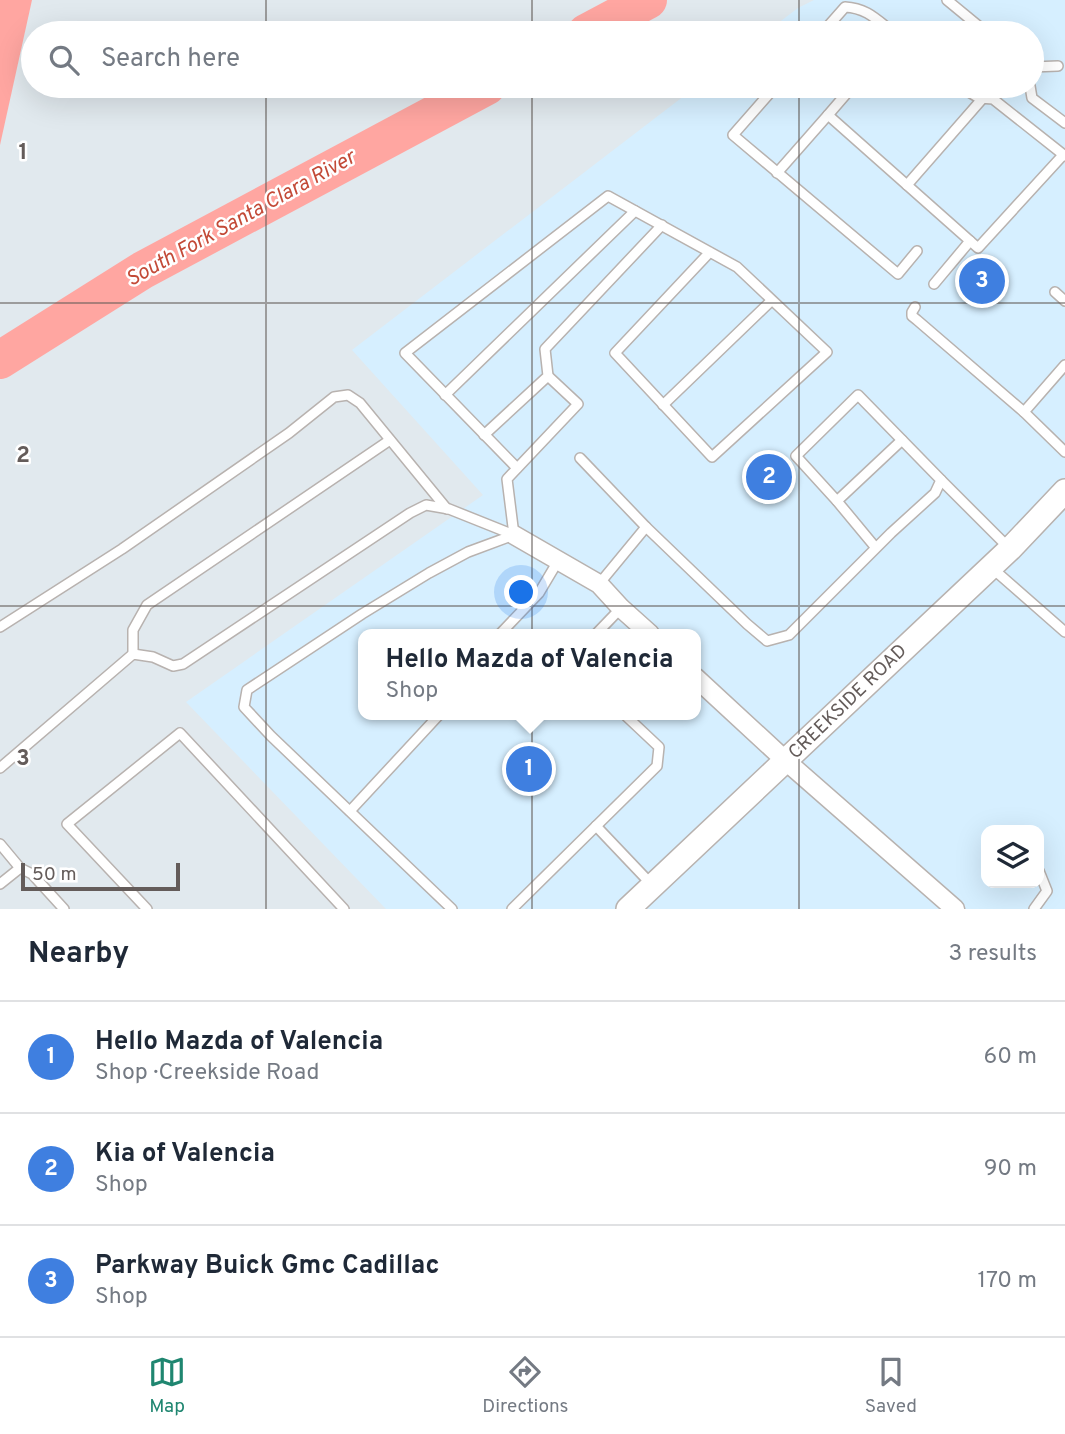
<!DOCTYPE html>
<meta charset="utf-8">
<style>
body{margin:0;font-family:Overpass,sans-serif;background:#f2f2f3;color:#1f2937}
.controls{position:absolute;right:21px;bottom:21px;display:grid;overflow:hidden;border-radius:14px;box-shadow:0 7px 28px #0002}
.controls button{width:63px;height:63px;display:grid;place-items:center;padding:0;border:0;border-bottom:2px solid #e0e1e3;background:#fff;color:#1f2937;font:35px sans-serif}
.scale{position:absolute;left:21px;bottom:18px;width:159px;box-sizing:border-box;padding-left:7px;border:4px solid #645c5a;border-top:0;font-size:19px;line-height:24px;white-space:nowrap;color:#645c5a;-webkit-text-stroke:5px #fff;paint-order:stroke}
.you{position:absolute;left:522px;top:593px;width:24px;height:24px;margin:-18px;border:5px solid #fff;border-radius:50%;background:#1a73e8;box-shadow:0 0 0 10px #1a73e833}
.badge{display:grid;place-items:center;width:46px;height:46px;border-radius:50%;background:#1f8670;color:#fff;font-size:23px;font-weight:700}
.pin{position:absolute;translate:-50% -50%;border:4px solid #fff;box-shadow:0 2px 7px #0006}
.popup{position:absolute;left:358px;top:629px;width:343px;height:91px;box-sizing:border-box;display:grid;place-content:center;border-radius:14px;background:#fff;filter:drop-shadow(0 2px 5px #0005);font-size:23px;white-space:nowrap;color:#747a83}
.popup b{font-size:26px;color:#1f2937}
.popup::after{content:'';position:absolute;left:50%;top:100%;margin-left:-14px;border:14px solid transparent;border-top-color:#fff}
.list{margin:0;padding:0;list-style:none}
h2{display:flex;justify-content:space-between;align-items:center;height:91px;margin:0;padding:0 28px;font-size:30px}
h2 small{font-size:23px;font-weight:400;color:#747a83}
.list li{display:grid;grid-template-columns:46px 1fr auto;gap:21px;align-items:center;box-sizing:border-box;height:112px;padding:0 28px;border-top:2px solid #e0e1e3}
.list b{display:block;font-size:26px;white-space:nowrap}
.list p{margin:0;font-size:23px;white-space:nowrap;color:#747a83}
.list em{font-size:23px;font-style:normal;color:#747a83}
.icon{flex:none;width:38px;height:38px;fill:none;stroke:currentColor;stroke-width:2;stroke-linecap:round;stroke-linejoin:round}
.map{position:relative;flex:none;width:1065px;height:909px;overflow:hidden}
.search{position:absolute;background:#fff;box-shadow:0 7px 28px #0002;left:21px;right:21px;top:21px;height:77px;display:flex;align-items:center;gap:18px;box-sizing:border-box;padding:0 24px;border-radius:38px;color:#747a83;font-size:26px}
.sheet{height:427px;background:#fff}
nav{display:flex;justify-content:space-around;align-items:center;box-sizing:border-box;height:98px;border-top:2px solid #e0e1e3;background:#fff;font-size:19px;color:#747a83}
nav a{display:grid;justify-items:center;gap:4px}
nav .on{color:#1f8670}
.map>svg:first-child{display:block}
.commercial{fill:#d6efff;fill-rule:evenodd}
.water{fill:#ffa6a1}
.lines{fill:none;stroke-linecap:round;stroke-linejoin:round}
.river{stroke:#ffa6a1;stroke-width:38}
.service-casing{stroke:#b8b2af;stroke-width:12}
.minor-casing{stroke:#b8b2af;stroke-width:21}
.tertiary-casing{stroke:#b8b2af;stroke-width:26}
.service{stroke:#fff;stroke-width:9}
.minor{stroke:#fff;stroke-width:18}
.tertiary{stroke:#fff;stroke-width:23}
.grid{fill:none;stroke:#645c5a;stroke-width:2;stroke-opacity:0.55}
.labels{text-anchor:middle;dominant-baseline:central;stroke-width:5;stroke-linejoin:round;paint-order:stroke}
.street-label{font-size:19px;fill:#645c5a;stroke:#fff}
.water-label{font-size:21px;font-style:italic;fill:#c34a37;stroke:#fff}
.grid-label{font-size:23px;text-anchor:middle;font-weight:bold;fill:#645c5a;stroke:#fff;stroke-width:5;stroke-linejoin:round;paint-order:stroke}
</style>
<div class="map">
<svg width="1065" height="909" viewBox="0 0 1065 909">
<rect width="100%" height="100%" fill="#e1e9ee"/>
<path class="commercial" d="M814 0H1065V909H386L186 702 483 495 352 350 697 86H1032V33H765L798 8ZM363 634H695V715H363ZM986 830H1039V883H986Z"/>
<polygon class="water" points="0,0 32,0 0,145"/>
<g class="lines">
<g class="river">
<polyline points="586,33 648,0"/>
<polyline points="0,360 143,270 487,86"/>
</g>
<defs>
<g id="service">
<polyline points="947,0 987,33"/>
<path d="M822 33 845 7C867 8 877 20 894 33"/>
<polyline points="1032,67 1058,66"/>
<polyline points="776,86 733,135 898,274 917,251"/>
<polyline points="853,86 828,115 978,248 1063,155"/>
<polyline points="959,86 979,98 993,99 1065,156"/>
<polyline points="1030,86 1032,98 1065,123"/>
<polyline points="777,173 828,115"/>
<polyline points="907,185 983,98"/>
<polyline points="934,284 970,241"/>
<polyline points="1055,292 1065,301"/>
<polyline points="915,307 912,312 912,316 917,320 1024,412"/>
<polyline points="1065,365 1024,412 1065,452"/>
<polyline points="445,395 635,211"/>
<polyline points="663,405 771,301"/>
<polyline points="484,435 548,376 545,349 662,225"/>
<polyline points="580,458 646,527"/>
<polyline points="517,468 405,353 608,196 737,267 827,352 712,457 615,353 710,252"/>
<polyline points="941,480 1009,548"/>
<polyline points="837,501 902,440"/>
<polyline points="514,535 507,479 578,404 548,376"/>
<polyline points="992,568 1065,632"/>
<polyline points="599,584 646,527 747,624 767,641 789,635 891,533 935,493 941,480 858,395 796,456 837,501 876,548"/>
<polyline points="0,627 122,549 289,433 334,397 348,395 360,403 447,509"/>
<polyline points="500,634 539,593 558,561"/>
<polyline points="596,634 621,608"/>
<polyline points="133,654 133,630 147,605 390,440"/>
<polyline points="0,768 133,654 153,657 173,666 183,664 410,513 426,505 449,509 514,535"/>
<polyline points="350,811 439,715"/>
<polyline points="596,826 653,886"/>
<polyline points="0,844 20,868 32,874 64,909"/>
<polyline points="0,884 20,868"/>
<polyline points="147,909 67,824 180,733 344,909"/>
<polyline points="452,909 271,736 244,707 247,690 362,614 429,573 468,552 514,535"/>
<polyline points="512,909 657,766 659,747 625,715"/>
<polyline points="1034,909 1047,891 1039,871"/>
</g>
<g id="minor">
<polyline points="514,535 599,584 621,608 650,634"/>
<polyline points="695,677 786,761 955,909"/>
</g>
<polyline id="tertiary" points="628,909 1010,549 1065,491"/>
</defs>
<use href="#service" class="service-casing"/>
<use href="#minor" class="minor-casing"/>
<use href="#tertiary" class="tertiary-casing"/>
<use href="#service" class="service"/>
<use href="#minor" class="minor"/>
<use href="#tertiary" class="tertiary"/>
</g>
<path class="grid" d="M266 0V33M532 0V33M799 0V33M266 86V909M532 86V909M799 86V909M0 303H1065M0 606H1065"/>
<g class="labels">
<g class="street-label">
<text transform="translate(848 702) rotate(-44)">CREEKSIDE ROAD</text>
</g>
<g class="water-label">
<text transform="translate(241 219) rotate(-29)">South Fork Santa Clara River</text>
</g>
</g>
<g class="grid-label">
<text x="23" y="159">1</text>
<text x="23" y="462">2</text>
<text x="23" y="765">3</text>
</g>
</svg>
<div class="controls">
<button><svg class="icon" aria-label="layers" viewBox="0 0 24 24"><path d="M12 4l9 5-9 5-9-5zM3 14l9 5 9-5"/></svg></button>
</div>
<div class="scale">50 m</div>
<div class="you"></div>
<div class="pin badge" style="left:529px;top:769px;background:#3f7fe0">1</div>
<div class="popup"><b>Hello Mazda of Valencia</b>Shop</div>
<div class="pin badge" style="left:769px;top:477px;background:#3f7fe0">2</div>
<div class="pin badge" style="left:982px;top:281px;background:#3f7fe0">3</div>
<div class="search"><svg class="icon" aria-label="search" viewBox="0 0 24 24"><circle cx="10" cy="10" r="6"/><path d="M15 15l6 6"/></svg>Search here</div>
</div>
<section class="sheet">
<h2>Nearby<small>3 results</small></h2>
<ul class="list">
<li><span class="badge" style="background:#3f7fe0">1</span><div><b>Hello Mazda of Valencia</b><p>Shop · Creekside Road</p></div><em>60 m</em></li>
<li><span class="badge" style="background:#3f7fe0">2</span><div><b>Kia of Valencia</b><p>Shop</p></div><em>90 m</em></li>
<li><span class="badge" style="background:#3f7fe0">3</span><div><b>Parkway Buick Gmc Cadillac</b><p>Shop</p></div><em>170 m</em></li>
</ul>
</section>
<nav>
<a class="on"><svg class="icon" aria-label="map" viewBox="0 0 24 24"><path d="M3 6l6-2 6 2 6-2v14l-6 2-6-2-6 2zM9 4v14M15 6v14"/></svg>Map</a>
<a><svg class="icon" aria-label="directions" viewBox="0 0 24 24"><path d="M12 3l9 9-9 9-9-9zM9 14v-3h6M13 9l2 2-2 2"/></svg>Directions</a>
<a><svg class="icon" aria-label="saved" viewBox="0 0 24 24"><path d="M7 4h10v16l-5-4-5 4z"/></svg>Saved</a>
</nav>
